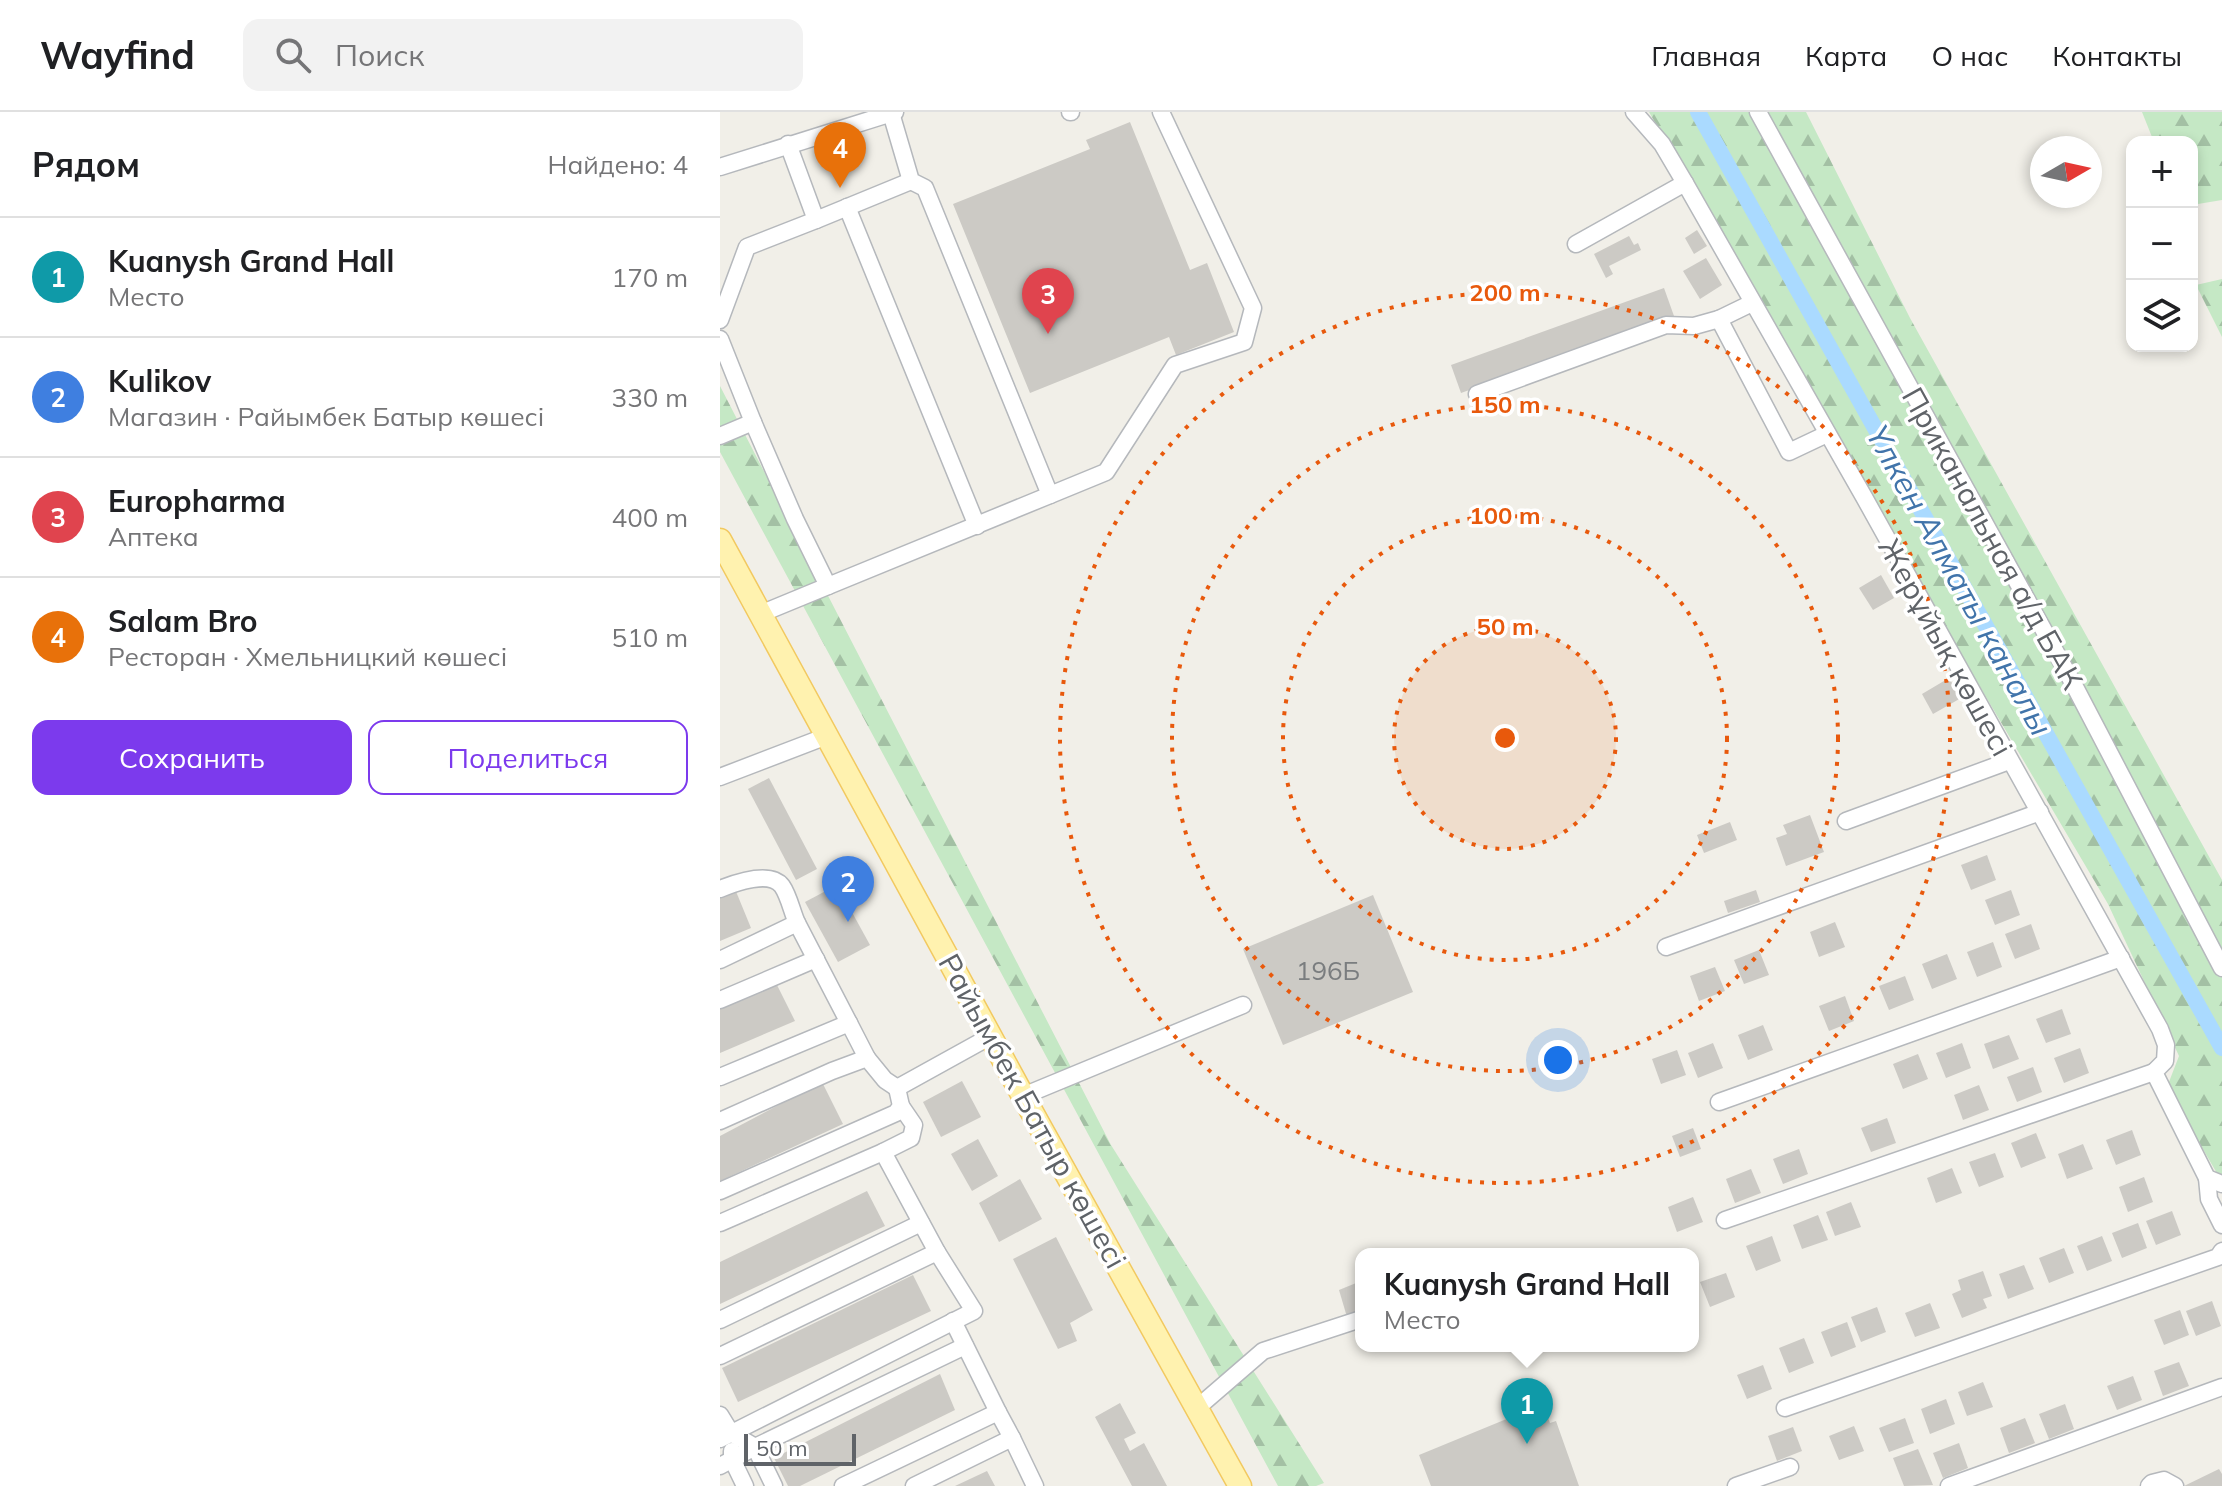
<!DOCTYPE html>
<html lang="ru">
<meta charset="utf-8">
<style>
body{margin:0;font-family:Mulish,sans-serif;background:#f2f2f2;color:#202124}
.controls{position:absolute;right:24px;top:24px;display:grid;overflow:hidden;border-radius:16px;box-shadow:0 4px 12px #0003}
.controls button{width:72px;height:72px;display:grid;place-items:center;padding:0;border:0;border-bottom:2px solid #e0e0e0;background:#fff;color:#202124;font:40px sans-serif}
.compass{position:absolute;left:1310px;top:24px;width:72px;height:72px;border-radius:50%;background:#fff;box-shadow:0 4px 12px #0003;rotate:81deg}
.scale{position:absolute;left:24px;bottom:20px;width:112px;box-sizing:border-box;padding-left:8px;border:4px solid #5f6368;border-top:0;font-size:22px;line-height:28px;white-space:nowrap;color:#5f6368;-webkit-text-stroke:6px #fff;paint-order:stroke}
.you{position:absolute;left:838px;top:948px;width:28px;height:28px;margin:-20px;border:6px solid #fff;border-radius:50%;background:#1a73e8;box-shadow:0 0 0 12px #1a73e833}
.badge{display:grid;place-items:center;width:52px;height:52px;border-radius:50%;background:#7c3aed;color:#fff;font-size:26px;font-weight:700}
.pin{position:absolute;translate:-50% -66px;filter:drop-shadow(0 2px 4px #0008)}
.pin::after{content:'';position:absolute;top:42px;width:28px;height:24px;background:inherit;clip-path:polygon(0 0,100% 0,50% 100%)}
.popup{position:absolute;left:635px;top:1136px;width:344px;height:104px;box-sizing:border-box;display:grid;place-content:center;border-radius:16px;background:#fff;filter:drop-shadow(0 2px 6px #0005);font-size:26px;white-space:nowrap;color:#757577}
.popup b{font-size:30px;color:#202124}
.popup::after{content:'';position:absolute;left:50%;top:100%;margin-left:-16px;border:16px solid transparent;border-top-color:#fff}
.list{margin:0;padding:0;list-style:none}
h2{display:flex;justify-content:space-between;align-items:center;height:104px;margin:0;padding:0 32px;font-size:34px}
h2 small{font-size:26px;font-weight:400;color:#757577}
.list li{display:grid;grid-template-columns:52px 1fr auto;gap:24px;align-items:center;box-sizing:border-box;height:120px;padding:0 32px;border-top:2px solid #e0e0e0}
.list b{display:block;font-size:30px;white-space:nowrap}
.list p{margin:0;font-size:26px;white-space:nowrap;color:#757577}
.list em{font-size:26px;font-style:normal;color:#757577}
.actions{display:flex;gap:16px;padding:24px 32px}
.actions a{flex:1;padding:18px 0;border:2px solid #7c3aed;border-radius:16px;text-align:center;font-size:28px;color:#7c3aed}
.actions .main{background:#7c3aed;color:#fff}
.icon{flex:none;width:44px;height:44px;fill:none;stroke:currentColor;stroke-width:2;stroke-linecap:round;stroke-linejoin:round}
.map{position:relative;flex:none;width:1502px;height:1374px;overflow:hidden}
header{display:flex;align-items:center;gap:48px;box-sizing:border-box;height:112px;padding:0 40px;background:#fff;border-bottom:2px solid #e0e0e0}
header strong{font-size:38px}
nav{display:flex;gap:44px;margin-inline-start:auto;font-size:28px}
.search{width:560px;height:72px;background:#f2f2f2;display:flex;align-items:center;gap:20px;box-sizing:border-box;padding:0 28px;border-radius:16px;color:#757577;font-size:30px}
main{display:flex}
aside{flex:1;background:#fff}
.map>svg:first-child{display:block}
.forest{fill:url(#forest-firs)}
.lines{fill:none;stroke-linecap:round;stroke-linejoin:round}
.canal{stroke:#aadaff;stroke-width:16}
.building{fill:#cccac5}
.minor-casing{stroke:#b5b8bc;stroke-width:19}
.major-casing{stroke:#f2c960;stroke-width:25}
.minor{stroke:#fff;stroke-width:16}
.major{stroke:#fff2af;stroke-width:22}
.ring{fill:none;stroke:#e8590c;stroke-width:4;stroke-dasharray:4 8}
.labels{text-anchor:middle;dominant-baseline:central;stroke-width:7;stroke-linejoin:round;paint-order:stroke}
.number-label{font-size:26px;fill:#7a7d7f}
.street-label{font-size:30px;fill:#5f6368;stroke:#fff}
.water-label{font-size:32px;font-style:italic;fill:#4174aa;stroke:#fff}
.centre{fill:#e8590c;stroke:#fff;stroke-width:4}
.ring-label{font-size:24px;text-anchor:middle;font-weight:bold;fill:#e8590c;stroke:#fff;stroke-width:7;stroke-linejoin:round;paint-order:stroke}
</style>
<header>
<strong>Wayfind</strong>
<div class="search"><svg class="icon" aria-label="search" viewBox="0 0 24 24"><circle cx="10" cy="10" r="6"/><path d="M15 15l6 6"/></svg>Поиск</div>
<nav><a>Главная</a><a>Карта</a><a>О нас</a><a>Контакты</a></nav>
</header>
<main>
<aside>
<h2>Рядом<small>Найдено: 4</small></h2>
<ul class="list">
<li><span class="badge" style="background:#0f9aa8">1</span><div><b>Kuanysh Grand Hall</b><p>Место</p></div><em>170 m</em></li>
<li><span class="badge" style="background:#3f7fe0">2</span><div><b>Kulikov</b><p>Магазин · Райымбек Батыр көшесі</p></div><em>330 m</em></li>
<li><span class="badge" style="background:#e0444e">3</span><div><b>Europharma</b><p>Аптека</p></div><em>400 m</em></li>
<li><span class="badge" style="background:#e8710a">4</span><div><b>Salam Bro</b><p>Ресторан · Хмельницкий көшесі</p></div><em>510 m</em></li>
</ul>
<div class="actions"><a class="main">Сохранить</a><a>Поделиться</a></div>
</aside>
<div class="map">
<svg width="1502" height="1374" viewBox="0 0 1502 1374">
<defs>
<pattern id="forest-firs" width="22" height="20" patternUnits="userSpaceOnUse" patternTransform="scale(2)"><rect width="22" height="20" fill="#c5e8c5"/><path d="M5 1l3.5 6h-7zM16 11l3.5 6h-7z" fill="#a3c0a4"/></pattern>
</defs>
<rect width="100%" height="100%" fill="#f1efe8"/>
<g class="forest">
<polygon points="929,0 1086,0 1190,206 1502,768 1502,1070 1447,975 1459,944 1388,792 1236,534"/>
<polygon points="1422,0 1502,0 1502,88 1472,93 1472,30 1434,30"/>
<polygon points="1502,167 1502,225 1476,173"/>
<polygon points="0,274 391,1033 604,1371 596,1374 558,1374 0,340"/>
</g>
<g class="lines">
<polyline class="canal" points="978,0 1502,936"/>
</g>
<g class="building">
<polygon points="410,10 470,158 487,151 514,220 456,243 449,225 310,281 233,92 370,37 366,28"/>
<polygon points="977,118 987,134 974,142 965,126"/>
<polygon points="909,124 914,133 918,131 921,138 889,154 893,162 886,166 874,142"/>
<polygon points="986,146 1002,173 980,187 963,159"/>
<polygon points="944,176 954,204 741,281 731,253"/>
<polygon points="1161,463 1174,486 1153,498 1139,476"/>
<polygon points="1229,566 1241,586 1213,602 1202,582"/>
<polygon points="49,666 97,757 76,768 28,677"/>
<polygon points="1090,703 1104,740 1066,754 1056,726 1067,722 1063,713"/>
<polygon points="1010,710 1017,728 984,741 977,723"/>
<polygon points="1267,743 1276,768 1251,778 1241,753"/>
<polygon points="117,773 150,833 118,850 85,790"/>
<polygon points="15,777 31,816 0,829 0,783"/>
<polygon points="1036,778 1040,790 1008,801 1004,789"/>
<polygon points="1291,778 1300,803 1275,813 1265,788"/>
<polygon points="653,783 693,880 563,933 523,837"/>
<polygon points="1115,810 1125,835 1099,845 1090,820"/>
<polygon points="1311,812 1320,837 1295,847 1285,822"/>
<polygon points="1273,830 1282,855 1257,865 1247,840"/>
<polygon points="1039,838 1049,863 1024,872 1014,848"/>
<polygon points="1227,842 1237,867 1212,877 1202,852"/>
<polygon points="995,855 1005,879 979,889 970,864"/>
<polygon points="1185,864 1194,888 1169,898 1159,874"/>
<polygon points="54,867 75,909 0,941 0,893"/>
<polygon points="1125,884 1134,909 1109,919 1099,894"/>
<polygon points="1342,897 1351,922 1326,931 1316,907"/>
<polygon points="1043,913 1053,938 1028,948 1018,923"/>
<polygon points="1289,923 1299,947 1273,957 1264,932"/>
<polygon points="993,931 1003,956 978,966 968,941"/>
<polygon points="1242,931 1251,956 1226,966 1216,941"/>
<polygon points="1360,936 1369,961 1344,971 1334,946"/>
<polygon points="957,938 966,963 941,972 932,947"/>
<polygon points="1198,942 1208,967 1183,977 1173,952"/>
<polygon points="1313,955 1322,980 1297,990 1287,965"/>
<polygon points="242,969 261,1005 221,1025 203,990"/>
<polygon points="102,970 123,1012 0,1069 0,1024"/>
<polygon points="1259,973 1269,998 1243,1008 1234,983"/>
<polygon points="1167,1006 1176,1031 1151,1040 1141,1016"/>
<polygon points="973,1016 981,1037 960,1045 952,1024"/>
<polygon points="1412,1018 1421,1043 1396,1053 1386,1028"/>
<polygon points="1316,1021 1326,1046 1301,1056 1291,1031"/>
<polygon points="258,1027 278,1064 252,1079 231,1042"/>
<polygon points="1363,1032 1373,1057 1347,1067 1338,1042"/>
<polygon points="1079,1037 1088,1062 1063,1072 1053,1047"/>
<polygon points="1275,1041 1284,1065 1259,1075 1249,1050"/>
<polygon points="1232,1056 1242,1081 1216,1091 1207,1066"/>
<polygon points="1031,1057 1041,1081 1015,1091 1006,1067"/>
<polygon points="1424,1065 1433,1090 1408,1100 1399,1075"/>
<polygon points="300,1067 322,1107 279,1130 259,1091"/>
<polygon points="147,1079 165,1114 0,1192 0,1150"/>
<polygon points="973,1085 983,1110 957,1120 948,1095"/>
<polygon points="1131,1090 1141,1115 1115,1124 1106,1100"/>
<polygon points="1452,1099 1461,1123 1436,1133 1426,1109"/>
<polygon points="1098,1103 1108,1128 1082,1137 1073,1113"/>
<polygon points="1418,1111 1427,1136 1402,1146 1392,1121"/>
<polygon points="1052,1124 1061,1149 1036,1159 1026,1134"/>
<polygon points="1382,1124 1392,1149 1367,1159 1357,1134"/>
<polygon points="336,1125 373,1198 350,1211 357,1229 338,1237 293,1147"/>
<polygon points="1344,1136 1354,1161 1329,1171 1319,1146"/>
<polygon points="1304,1153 1314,1177 1288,1187 1279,1162"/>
<polygon points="1263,1159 1272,1184 1263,1187 1267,1196 1242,1206 1232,1182 1241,1178 1238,1168"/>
<polygon points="1006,1161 1015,1185 990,1195 980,1170"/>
<polygon points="193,1163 211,1199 18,1290 2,1256"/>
<polygon points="641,1169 641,1200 627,1205 619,1178"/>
<polygon points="1492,1189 1501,1214 1476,1224 1466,1199"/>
<polygon points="1210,1191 1220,1216 1195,1225 1185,1201"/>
<polygon points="1157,1195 1166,1220 1141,1230 1131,1205"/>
<polygon points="1460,1198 1469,1223 1444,1233 1434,1208"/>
<polygon points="1127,1210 1136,1235 1111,1245 1101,1220"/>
<polygon points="1084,1226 1094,1251 1069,1261 1059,1236"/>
<polygon points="1459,1250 1469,1274 1443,1284 1434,1259"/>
<polygon points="1043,1253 1052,1277 1027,1287 1017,1263"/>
<polygon points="220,1262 235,1298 80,1374 68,1374 54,1346"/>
<polygon points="1413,1264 1422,1288 1397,1298 1387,1274"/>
<polygon points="1263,1270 1273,1295 1247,1304 1238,1280"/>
<polygon points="1226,1287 1235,1312 1210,1322 1201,1297"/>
<polygon points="400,1291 416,1321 404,1327 410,1339 424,1331 447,1374 412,1374 375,1305"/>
<polygon points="823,1292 830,1311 836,1309 859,1374 711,1374 699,1343"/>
<polygon points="1345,1292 1354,1317 1329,1327 1319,1302"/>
<polygon points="1185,1306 1194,1331 1169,1340 1159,1316"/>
<polygon points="1305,1306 1315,1331 1289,1341 1280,1316"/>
<polygon points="1134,1314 1144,1339 1119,1348 1109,1324"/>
<polygon points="1073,1315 1082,1339 1057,1349 1048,1324"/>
<polygon points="1239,1331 1248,1356 1223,1366 1213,1341"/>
<polygon points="1198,1337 1213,1373 1184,1374 1173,1346"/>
<polygon points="1499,1357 1502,1362 1502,1374 1464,1374"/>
<polygon points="267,1359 275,1374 235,1374"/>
</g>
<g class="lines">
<defs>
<g id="minor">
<polyline points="350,0 351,0"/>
<polyline points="914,0 942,32 965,71 1144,385 1440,917 1446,933 1445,949 1434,960 1487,1066 1502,1072"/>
<polyline points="1038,0 1354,573 1502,856"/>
<polyline points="0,55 175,0"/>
<polyline points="127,95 257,414"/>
<polyline points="96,108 191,69"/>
<polyline points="856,132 965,71"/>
<polyline points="1032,191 999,207 1069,340 1107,322"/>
<polyline points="0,208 27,135 96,108 68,32"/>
<polyline points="0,227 33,310"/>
<polyline points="757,282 946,213 974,214 999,207"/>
<polyline points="0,324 33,310 75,407 108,474 330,383 205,76 191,69 171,1"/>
<polyline points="330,383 386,360 455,253 524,230 533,196 441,0"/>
<polyline points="40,502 108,474"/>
<polyline points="0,665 107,624"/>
<polyline points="1126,709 1289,649"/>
<path d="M0 777C15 771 50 758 62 774 69 784 72 800 77 811"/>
<polyline points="946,835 1320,700"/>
<polyline points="0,848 77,811 129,911"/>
<polyline points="0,888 96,847"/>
<polyline points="0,965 129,911 147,946"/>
<polyline points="303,984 523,893"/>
<polyline points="999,990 1401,846"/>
<polyline points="0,1009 112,959 147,946 165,968 177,976"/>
<polyline points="1487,1066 1489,1087 1502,1113"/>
<polyline points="0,1079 176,1001 181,994 177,976 271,924"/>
<polyline points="1005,1108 1434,960"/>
<polyline points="0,1111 163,1040 191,1026 194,1013 181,994"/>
<polyline points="0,1208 201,1111"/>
<polyline points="0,1244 217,1140"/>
<polyline points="477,1296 543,1239 641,1207"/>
<polyline points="1065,1296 1498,1145 1502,1139"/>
<polyline points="0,1303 11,1321 35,1335 245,1234"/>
<polyline points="292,1326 315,1374"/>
<polyline points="0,1327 254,1199 217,1140 163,1040"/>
<polyline points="12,1339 12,1347 25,1374"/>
<polyline points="0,1354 35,1335 54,1374"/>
<polyline points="123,1374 278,1300 233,1209"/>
<polyline points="194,1374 292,1326 278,1300"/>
<polyline points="1016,1374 1070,1355"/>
<polyline points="1229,1374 1502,1275"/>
<polyline points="1429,1374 1432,1371 1444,1368 1455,1374"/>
</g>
<polyline id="major" points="0,428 303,984 520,1374"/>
</defs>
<use href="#minor" class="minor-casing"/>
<use href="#major" class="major-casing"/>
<use href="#minor" class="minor"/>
<use href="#major" class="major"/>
</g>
<circle cx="785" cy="626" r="111" fill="#e8590c" fill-opacity=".12"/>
<g class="ring">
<circle cx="785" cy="626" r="111"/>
<circle cx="785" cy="626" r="222"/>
<circle cx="785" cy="626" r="333"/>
<circle cx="785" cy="626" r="445"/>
</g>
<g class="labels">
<g class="number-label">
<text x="608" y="858">196Б</text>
</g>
<g class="street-label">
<text transform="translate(1273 426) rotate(61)">Приканальная а/д БАК</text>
<text transform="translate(1226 535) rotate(61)">Жерұйық көшесі</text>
<text transform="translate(313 999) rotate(61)">Райымбек Батыр көшесі</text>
</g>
<g class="water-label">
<text transform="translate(1240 468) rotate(61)">Үлкен Алматы каналы</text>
</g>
</g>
<circle cx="785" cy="626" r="12" class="centre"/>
<g class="ring-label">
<text x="785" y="189">200 m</text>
<text x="785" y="301">150 m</text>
<text x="785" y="412">100 m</text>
<text x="785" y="523">50 m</text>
</g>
</svg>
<div class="controls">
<button>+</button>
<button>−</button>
<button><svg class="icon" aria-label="layers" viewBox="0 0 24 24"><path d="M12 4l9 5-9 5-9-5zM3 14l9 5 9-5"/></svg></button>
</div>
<svg class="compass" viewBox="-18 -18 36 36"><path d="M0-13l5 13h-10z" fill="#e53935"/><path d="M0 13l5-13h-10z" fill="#757577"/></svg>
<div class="scale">50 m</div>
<div class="you"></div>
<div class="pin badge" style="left:807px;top:1332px;background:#0f9aa8">1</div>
<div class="popup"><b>Kuanysh Grand Hall</b>Место</div>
<div class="pin badge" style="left:128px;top:810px;background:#3f7fe0">2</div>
<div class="pin badge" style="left:328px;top:222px;background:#e0444e">3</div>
<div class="pin badge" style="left:120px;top:76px;background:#e8710a">4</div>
</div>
</main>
